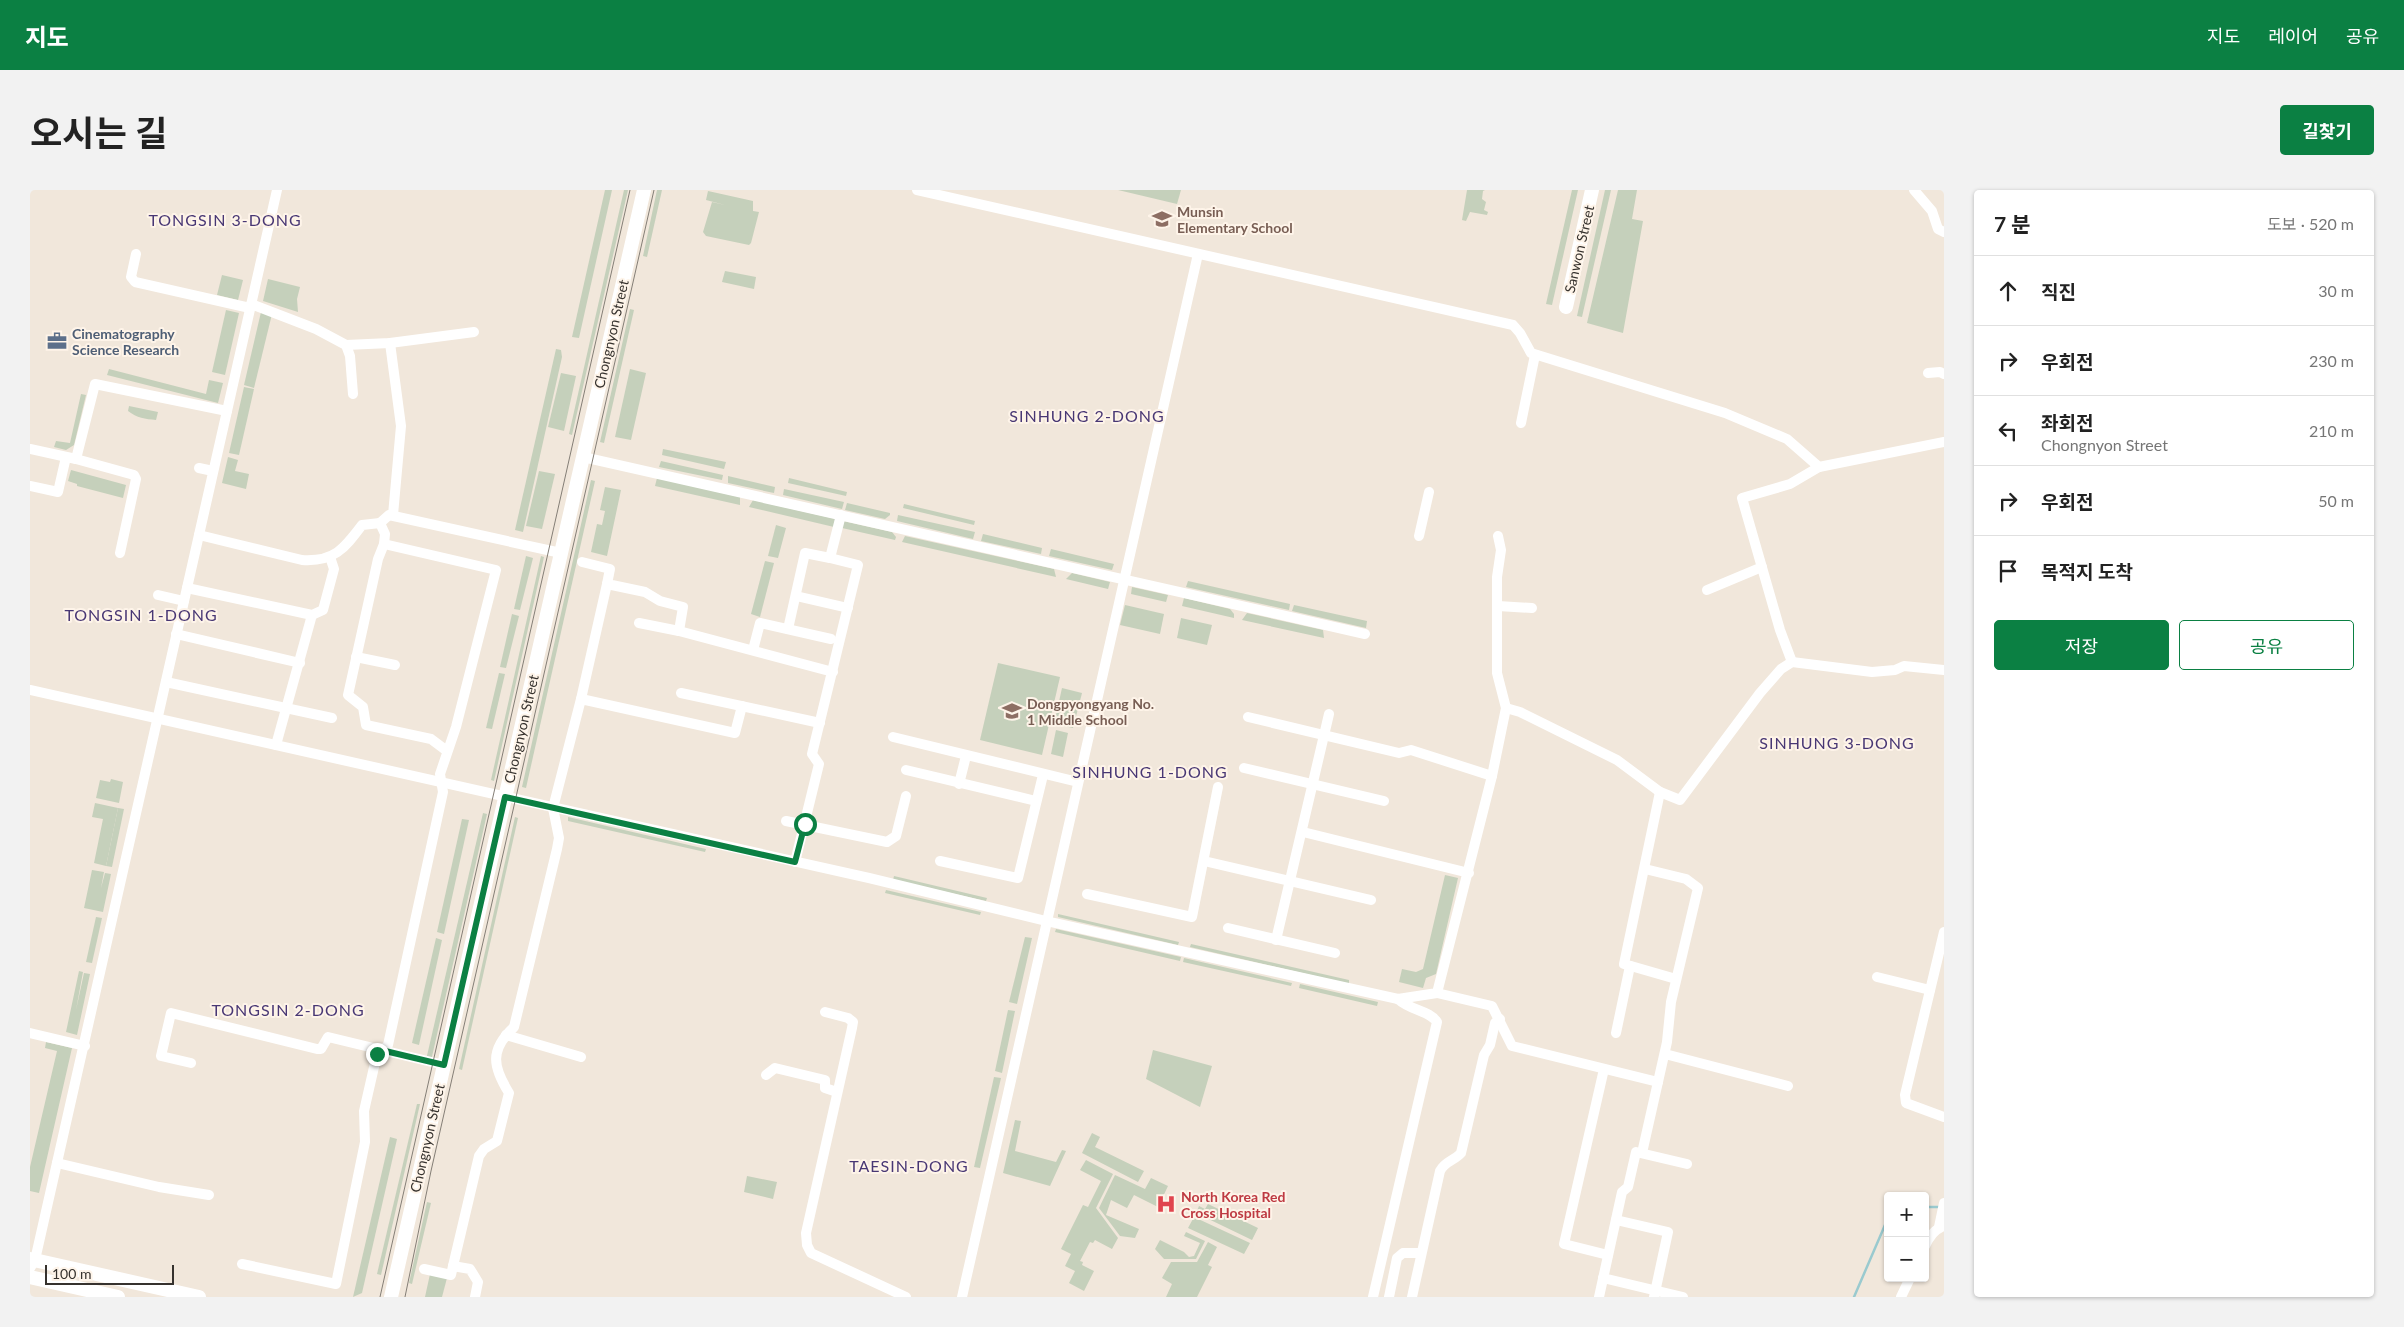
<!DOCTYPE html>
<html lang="ko">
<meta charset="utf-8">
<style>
body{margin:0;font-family:Lato,"Noto Sans KR",sans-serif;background:#f2f2f2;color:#222}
.controls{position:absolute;right:15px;bottom:15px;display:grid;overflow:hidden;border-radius:5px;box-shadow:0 1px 4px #0004}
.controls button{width:45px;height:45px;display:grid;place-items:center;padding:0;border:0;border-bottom:1px solid #e0e0e0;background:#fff;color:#222;font:25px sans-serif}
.scale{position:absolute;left:15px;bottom:12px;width:129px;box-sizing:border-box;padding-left:5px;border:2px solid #36322e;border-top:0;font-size:14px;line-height:18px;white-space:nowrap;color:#36322e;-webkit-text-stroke:4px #fef4e9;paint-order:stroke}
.stop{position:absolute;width:15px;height:15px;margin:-11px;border:4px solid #0b8043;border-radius:50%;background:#fff}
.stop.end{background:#0b8043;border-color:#fff;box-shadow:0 1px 5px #0008}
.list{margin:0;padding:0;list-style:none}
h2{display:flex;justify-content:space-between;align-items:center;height:65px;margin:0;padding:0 20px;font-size:21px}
h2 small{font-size:16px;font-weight:400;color:#767676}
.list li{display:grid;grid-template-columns:32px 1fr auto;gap:15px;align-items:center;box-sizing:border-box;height:70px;padding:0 20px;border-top:1px solid #e0e0e0}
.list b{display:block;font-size:19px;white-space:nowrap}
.list p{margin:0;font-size:16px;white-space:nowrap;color:#767676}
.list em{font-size:16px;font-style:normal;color:#767676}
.actions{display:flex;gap:10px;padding:15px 20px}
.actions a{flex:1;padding:11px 0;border:1px solid #0b8043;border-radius:5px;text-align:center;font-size:18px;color:#0b8043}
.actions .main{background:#0b8043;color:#fff}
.icon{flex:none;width:28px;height:28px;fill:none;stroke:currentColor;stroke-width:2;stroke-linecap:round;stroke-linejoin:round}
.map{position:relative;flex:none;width:1914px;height:1107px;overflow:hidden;border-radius:5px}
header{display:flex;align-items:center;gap:30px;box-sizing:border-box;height:70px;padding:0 25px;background:#0b8043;color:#fff}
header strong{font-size:24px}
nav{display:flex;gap:28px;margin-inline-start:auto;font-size:18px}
.intro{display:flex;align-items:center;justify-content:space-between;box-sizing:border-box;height:120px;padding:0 30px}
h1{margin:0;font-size:35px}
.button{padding:12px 22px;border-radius:5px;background:#0b8043;color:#fff;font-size:18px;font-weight:700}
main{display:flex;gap:30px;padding:0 30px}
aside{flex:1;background:#fff;border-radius:5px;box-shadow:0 1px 4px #0004}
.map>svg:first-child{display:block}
.green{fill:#c5d0bb}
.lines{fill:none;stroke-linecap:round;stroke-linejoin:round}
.stream{stroke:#9acacf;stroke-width:2.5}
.minor{stroke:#fff;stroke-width:10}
.major{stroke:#fff;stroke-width:14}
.tram{stroke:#847e76;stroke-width:1}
.route{stroke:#0b8043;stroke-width:6}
.labels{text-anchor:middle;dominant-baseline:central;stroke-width:4;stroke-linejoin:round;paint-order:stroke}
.education-label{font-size:14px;font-weight:bold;fill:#785e54;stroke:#fef4e9;text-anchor:start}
.street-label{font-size:14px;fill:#36322e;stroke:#fef4e9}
.service-label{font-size:14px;font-weight:bold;fill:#4e5e75;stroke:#fef4e9;text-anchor:start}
.health-label{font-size:14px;font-weight:bold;fill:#be3a42;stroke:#fef4e9;text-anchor:start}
.quarter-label{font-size:16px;letter-spacing:1px;fill:#483774;stroke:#fef4e9}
</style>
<header>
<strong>지도</strong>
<nav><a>지도</a><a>레이어</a><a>공유</a></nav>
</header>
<div class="intro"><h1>오시는 길</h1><a class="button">길찾기</a></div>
<main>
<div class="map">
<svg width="1914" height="1107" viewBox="0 0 1914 1107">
<rect width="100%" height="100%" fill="#f1e7db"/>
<g class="green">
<polygon points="575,0 582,0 549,148 542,147"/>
<polygon points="594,0 598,0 542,245 539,244"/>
<polygon points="627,0 632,0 617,67 613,66"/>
<polygon points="1088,0 1151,0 1147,14"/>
<polygon points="1437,0 1455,0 1453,1 1452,9 1456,12 1454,20 1458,22 1457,25 1440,22 1436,31 1432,30"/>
<polygon points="1542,0 1548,0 1522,115 1516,114"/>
<polygon points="1575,0 1581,0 1552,127 1547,126"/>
<polygon points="1588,0 1607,0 1602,29 1613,31 1593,143 1557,133"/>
<polygon points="678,1 723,11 723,21 729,22 721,53 719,55 676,46 673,42 682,12 695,15 676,10"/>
<polygon points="695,81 726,87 724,99 692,92"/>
<polygon points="192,85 213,90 208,110 187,105"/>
<polygon points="238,89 270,97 267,109 268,122 233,111"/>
<polygon points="600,119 604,120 574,253 570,252"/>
<polygon points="196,120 209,123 195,185 182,182"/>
<polygon points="231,122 242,124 224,198 214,195"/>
<polygon points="526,159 531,160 532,167 493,342 485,340"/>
<polygon points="79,179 176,204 179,190 193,193 188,213 77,185"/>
<polygon points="600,179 616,183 601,250 585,247"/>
<polygon points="531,183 546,186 534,241 518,237"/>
<polygon points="214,197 224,199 209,265 199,263"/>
<polygon points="51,204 56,205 44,255 36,260 24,257 26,251 40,253"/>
<path d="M99 216 128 222 126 230C115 229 107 228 98 221Z"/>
<polygon points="633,259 696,272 694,279 632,265"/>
<polygon points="198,267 208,270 205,281 219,284 216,299 192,293"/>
<polygon points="631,271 693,285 692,290 629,277"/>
<polygon points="41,280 96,295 93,308 47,296 47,294 38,291"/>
<polygon points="509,281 525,284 512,339 496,336"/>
<polygon points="698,286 745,297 744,303 698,293"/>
<polygon points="627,288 710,307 710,315 625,296"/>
<polygon points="759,288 817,302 816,306 758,293"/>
<polygon points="561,290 565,291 496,598 492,597"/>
<polygon points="575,297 591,300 577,366 561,362 567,334 572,335 575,321 570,320"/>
<polygon points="754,299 814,312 812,319 753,305"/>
<polygon points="723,310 806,329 804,337 719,317"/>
<polygon points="817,313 860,323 860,325 855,329 815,320"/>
<polygon points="874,314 945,331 944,335 873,318"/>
<polygon points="868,325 945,342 943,349 867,331"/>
<polygon points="813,331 862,342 866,347 865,350 812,338"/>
<polygon points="746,335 756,338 748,368 738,366"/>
<polygon points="953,344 1012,358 1011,364 951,351"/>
<polygon points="875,346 1024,379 1026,387 872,352"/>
<polygon points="1021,359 1084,374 1082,380 1019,366"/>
<polygon points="496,366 503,368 490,420 484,419"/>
<polygon points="511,366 514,367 464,591 461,590"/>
<polygon points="735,371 744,373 730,427 721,424"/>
<polygon points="1042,383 1080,392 1078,399 1036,389"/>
<polygon points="1158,391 1260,414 1259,420 1156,397"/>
<polygon points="1102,397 1138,405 1136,412 1101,404"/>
<polygon points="1154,408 1200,419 1204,424 1204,428 1152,416"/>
<polygon points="1095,415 1134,424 1130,444 1090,435"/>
<polygon points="1264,415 1337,431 1336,438 1262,421"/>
<polygon points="1217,423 1293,440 1294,448 1212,430"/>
<polygon points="482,424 489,426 476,478 470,477"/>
<polygon points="1151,428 1182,435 1177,455 1147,448"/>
<polygon points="968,473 1030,487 1012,565 950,550"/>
<polygon points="469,483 475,484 462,539 456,538"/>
<polygon points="1032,498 1052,503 1043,538 1024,534"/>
<polygon points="1026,540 1038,543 1033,567 1021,564"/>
<polygon points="81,589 93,592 89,613 66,608 70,590 80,592"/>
<polygon points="65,613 88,618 76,676 64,673 73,629 62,627"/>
<polygon points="88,618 94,619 82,677 76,676"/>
<polygon points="453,623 457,624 401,871 396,870"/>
<polygon points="485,627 488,628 432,880 429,879"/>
<polygon points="538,627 676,659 675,662 538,631"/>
<polygon points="432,629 439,630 414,744 407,742"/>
<polygon points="62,680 74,682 71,698 75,683 81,684 73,722 54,718"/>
<polygon points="1415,685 1428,688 1406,784 1396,788 1393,798 1369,792 1372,779 1386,782 1393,779"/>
<polygon points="864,686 957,708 956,711 863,690"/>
<polygon points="856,700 951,722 950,725 855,703"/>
<polygon points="1028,724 1149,752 1148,755 1028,727"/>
<polygon points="66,727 72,728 62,773 56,772"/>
<polygon points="1026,739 1151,767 1150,771 1025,742"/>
<polygon points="995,747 1002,748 987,814 979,812"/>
<polygon points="406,748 412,750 389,855 382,853"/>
<polygon points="1161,754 1319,790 1319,794 1160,757"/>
<polygon points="1154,768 1262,793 1261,796 1153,772"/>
<polygon points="49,781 53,782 46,820 54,783 60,784 47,845 36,842"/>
<polygon points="1270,794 1348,812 1347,816 1269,798"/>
<polygon points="978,820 985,821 972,883 965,881"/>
<polygon points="16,852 42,858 9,1003 0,1001 0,977 27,861 15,858"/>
<polygon points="1123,860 1182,876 1170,917 1116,889"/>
<polygon points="964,887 971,888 950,978 944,977"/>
<polygon points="387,914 390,914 351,1085 347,1084"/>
<polygon points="985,930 991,931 985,961 1026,972 1032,960 1036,961 1020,996 973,983"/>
<polygon points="1062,943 1070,947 1065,957 1114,981 1108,992 1052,963"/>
<polygon points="360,947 367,949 332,1103 323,1107"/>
<polygon points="1056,970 1083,984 1066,1018 1088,1048 1082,1059 1065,1050 1063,1053 1060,1052 1050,1071 1053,1072 1052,1075 1064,1081 1054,1101 1039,1093 1045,1081 1035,1076 1041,1064 1031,1059 1053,1015 1058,1017 1071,991 1050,980"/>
<polygon points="1085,985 1115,999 1121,988 1138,996 1128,1017 1104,1005 1097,1018 1081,1010 1076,1025 1109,1039 1105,1048 1090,1046 1069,1018"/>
<polygon points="717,986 747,992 743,1009 714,1002"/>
<polygon points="397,1012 401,1013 382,1094 379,1093"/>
<polygon points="1178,1014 1228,1038 1222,1050 1166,1023 1169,1016 1175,1019"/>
<polygon points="1164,1027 1220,1053 1214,1064 1158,1038"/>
<polygon points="1156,1042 1175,1051 1166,1069 1134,1069 1125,1059 1130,1050 1154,1062 1159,1067 1164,1066 1170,1053 1154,1046"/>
<polygon points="1178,1052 1187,1057 1178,1075 1182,1077 1167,1107 1136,1107 1142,1094 1132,1088 1141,1072 1167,1072"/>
<polygon points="400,1084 417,1088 412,1107 395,1107"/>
</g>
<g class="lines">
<g class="stream">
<polyline points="1895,1017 1910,1017"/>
<polyline points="1824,1107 1858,1028"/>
</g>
<g class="minor">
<polyline points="887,0 1483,135 1490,143 1501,163 1695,223 1757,249 1789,277"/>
<polyline points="1884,0 1902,21 1908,39 1914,42"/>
<polyline points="106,64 101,87 105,92 220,118"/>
<polyline points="221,114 286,139 316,155 320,166 323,204"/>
<polyline points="360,153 371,236 363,325"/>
<polyline points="316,155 360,153 444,142"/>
<polyline points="1898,183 1910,182 1914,184"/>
<polyline points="1491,233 1505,165"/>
<polyline points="0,259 46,269 65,194 197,221"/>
<polyline points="553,267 1335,444"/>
<polyline points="46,269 104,285 106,289 90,363"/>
<polyline points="169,278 183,281"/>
<polyline points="0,296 28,302 36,267"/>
<polyline points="350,333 359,325 531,363"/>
<path d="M169 345 272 370C304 372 314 359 332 335L350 333 355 344 354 354"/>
<polyline points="1389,346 1399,302"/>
<polyline points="552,372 580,379 577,394 615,402 630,411 653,417 649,441"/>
<polyline points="157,398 282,425 293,420 304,379 300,367"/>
<polyline points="1677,400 1732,377"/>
<polyline points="128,405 154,411"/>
<polyline points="766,406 818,418"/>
<polyline points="1468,416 1502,418"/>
<polyline points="609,433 649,441 803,482"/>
<polyline points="758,439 775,363 800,368"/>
<polyline points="146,444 270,473"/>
<polyline points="723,460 730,433 801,449"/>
<polyline points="326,467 365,475"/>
<polyline points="1762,472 1750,440 1712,308 1760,294 1789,277 1914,252"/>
<polyline points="136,492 302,528"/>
<polyline points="0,500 839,688 1016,731 1368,809 1407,803 1462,586 1476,518 1467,483 1467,387 1471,360 1468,346"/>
<polyline points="651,503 790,533"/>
<polyline points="551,509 577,394"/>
<polyline points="1476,518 1490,522 1587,570 1630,602 1650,610 1730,503 1751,479 1762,472 1842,482 1865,480 1874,476 1914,480"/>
<polyline points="1218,527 1369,563 1381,560 1462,586"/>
<polyline points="863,547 1048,592"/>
<polyline points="246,555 282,425"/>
<polyline points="1214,578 1354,611"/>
<polyline points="876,580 1006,611"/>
<polyline points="929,594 936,566"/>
<polyline points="1630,602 1594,774 1646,789"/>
<polyline points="756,631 857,652 866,646 876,606"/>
<polyline points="1273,642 1439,683"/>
<polyline points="910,671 988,688 1013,585"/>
<polyline points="1174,671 1341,710"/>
<polyline points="765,672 789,574 782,564 828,375 800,368 811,325"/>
<polyline points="1057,704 1162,727 1188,597"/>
<polyline points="1198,738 1305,763"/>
<polyline points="1914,742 1875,905 1876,913 1914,927"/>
<polyline points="1246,750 1299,524"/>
<polyline points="1847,787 1900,800"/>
<polyline points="1407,803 1462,816 1482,856 1628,892"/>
<polyline points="795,822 818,828 823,832 822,838 776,1043 777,1055 781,1063 876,1107"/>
<polyline points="0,843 55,856"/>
<polyline points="1586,843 1600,776"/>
<polyline points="476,845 551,867"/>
<polyline points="1635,864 1758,896"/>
<polyline points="161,873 131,866 141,823 287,859 291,859 298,847 414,875"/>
<polyline points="1574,879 1534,1054 1578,1065"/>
<polyline points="736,885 745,878 795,890 795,898 807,902"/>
<polyline points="1612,963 1637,852 1641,812 1668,698 1656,689 1615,679"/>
<polyline points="27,973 129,997 179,1005"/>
<polyline points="1586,1030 1638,1042 1624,1107"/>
<polyline points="1909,1037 1914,1013"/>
<path d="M1895 1056C1899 1047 1905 1039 1914 1036"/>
<polyline points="212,1074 306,1094 335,952 334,921 347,864 358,855 413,602 410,584 426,537 466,380 354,354 348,369 318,505 333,517 336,535 401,549 417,561"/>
<polyline points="0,1078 5,1070 247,0"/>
<polyline points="394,1079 421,1085 423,1076"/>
<polyline points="1573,1088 1653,1107"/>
<path d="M445 1107 448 1092 440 1079 423 1076 449 966 454 959 467 951 479 903C463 877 459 860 484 837L527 659 529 648 523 618 551 509 705 543 712 516"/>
<polyline points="932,1107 1168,64"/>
<path d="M1343 1107 1407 832C1399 820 1381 821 1368 809"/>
<polyline points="1359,1107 1367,1068 1373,1063 1391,1063"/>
<path d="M1382 1107 1410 981C1415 971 1424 971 1431 963L1454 865 1460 855 1465 833 1470 829"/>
<polyline points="1569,1107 1592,1002 1598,997 1606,962 1657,974"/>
<polyline points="1871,1107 1880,1088"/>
</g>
<g class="major">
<polyline points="1536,117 1562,0"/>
<polyline points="0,1069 169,1107"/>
<polyline points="0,1087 88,1107"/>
<polyline points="361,1107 614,0"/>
</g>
<g class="tram">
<polyline points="350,1107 600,0"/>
<polyline points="375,1107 401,981 624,0"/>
</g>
</g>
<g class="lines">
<polyline class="route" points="347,864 351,860 414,875 475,607 765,672 775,634"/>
</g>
<defs>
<symbol id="school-bare" viewBox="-9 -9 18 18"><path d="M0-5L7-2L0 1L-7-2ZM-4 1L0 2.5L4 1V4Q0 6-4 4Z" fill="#8d6e63" stroke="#fef4e9" stroke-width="2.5" paint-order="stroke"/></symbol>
<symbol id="office-bare" viewBox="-9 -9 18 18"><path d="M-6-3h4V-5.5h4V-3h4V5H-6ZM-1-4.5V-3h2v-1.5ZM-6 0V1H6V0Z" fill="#5c6f8a" stroke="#fef4e9" stroke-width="2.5" paint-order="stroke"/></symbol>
<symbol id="hospital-bare" viewBox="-9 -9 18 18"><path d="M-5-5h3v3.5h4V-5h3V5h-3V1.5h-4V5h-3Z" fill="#e0444e" stroke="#fef4e9" stroke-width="2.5" paint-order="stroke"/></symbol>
</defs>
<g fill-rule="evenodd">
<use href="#school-bare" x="1118" y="15" width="28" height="28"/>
<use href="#office-bare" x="13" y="137" width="28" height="28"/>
<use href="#school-bare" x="968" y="507" width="28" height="28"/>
<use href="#hospital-bare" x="1122" y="1000" width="28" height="28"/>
</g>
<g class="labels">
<g class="education-label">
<text x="1147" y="21">Munsin<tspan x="1147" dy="16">Elementary School</tspan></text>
<text x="997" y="513">Dongpyongyang No.<tspan x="997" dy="16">1 Middle School</tspan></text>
</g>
<g class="street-label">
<text transform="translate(1549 59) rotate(-77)">Sanwon Street</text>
<text transform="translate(581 144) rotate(-77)">Chongnyon Street</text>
<text transform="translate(491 539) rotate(-77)">Chongnyon Street</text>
<text transform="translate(397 948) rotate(-77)">Chongnyon Street</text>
</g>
<g class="service-label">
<text x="42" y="143">Cinematography<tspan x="42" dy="16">Science Research</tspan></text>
</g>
<g class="health-label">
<text x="1151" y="1006">North Korea Red<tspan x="1151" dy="16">Cross Hospital</tspan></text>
</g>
<g class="quarter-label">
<text x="195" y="29">TONGSIN 3-DONG</text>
<text x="1057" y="225">SINHUNG 2-DONG</text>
<text x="111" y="424">TONGSIN 1-DONG</text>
<text x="1807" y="552">SINHUNG 3-DONG</text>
<text x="1120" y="581">SINHUNG 1-DONG</text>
<text x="258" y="819">TONGSIN 2-DONG</text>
<text x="879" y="975">TAESIN-DONG</text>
</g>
</g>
</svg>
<div class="controls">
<button>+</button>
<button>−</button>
</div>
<div class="scale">100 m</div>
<div class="stop" style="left:775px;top:634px"></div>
<div class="stop end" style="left:347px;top:864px"></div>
</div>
<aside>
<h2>7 분<small>도보 · 520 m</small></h2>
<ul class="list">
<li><svg class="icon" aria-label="ahead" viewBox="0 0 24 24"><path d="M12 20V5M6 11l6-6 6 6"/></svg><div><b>직진</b></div><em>30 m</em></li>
<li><svg class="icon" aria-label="right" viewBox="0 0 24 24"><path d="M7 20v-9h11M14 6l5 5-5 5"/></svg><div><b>우회전</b></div><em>230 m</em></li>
<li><svg class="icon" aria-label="left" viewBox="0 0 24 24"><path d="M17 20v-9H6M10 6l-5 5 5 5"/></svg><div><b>좌회전</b><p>Chongnyon Street</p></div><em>210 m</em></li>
<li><svg class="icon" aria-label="right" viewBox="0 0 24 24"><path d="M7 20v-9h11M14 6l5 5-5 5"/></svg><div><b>우회전</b></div><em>50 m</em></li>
<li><svg class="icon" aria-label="arrive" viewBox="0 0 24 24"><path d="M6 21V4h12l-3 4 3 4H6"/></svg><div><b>목적지 도착</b></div></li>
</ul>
<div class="actions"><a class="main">저장</a><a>공유</a></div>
</aside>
</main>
